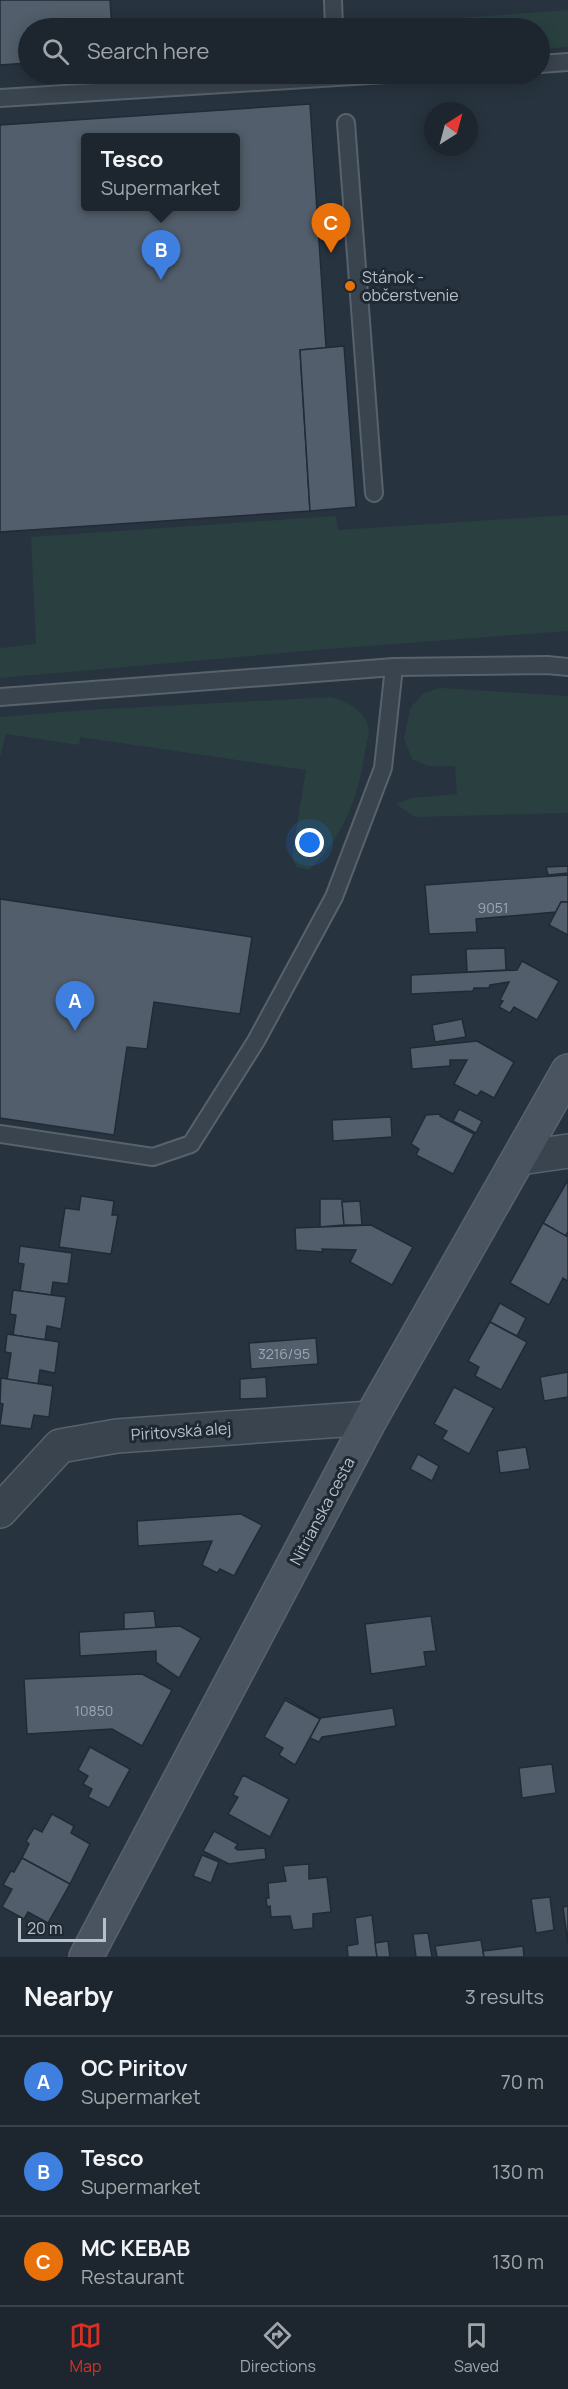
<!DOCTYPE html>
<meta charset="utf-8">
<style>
body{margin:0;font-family:Manrope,sans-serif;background:#2a323a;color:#f1f3f6}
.compass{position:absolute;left:424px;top:102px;width:54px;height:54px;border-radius:50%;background:#1d262e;box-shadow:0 3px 15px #0003;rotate:36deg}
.scale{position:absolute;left:18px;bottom:15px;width:88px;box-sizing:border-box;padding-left:6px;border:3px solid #b7bfc8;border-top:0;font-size:16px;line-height:21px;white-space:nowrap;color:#b7bfc8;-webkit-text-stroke:4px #1f2933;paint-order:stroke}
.you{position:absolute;left:310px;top:843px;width:21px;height:21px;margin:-15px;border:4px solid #fff;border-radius:50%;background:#1a73e8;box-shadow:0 0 0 9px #1a73e833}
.badge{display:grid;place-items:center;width:39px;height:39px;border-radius:50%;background:#d93025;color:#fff;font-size:20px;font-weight:700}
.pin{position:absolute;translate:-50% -50px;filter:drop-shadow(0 2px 3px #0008)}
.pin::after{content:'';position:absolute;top:32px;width:21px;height:18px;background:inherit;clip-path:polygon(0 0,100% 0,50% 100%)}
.popup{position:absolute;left:81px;top:133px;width:159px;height:78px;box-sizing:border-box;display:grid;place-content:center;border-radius:6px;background:#1d262e;filter:drop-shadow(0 2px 4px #0005);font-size:20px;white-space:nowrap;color:#a0a5aa}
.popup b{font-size:22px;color:#f1f3f6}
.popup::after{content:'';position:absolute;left:50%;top:100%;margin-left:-12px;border:12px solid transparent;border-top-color:#1d262e}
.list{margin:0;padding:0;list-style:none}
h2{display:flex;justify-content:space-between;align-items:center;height:78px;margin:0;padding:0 24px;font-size:26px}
h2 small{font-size:20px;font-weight:400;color:#a0a5aa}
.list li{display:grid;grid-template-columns:39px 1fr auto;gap:18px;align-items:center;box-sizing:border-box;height:90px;padding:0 24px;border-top:2px solid #3b434a}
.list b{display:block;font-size:22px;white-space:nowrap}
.list p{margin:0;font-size:20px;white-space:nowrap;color:#a0a5aa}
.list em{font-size:20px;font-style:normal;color:#a0a5aa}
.icon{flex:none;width:33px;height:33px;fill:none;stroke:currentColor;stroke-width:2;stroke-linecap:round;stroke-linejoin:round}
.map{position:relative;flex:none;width:568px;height:1957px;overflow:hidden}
.search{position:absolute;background:#1d262e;box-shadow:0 3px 15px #0003;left:18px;right:18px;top:18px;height:66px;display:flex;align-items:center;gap:15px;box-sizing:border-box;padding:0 21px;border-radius:33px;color:#a0a5aa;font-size:22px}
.sheet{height:348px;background:#1d262e}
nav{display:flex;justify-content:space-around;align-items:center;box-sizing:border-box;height:84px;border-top:2px solid #3b434a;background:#1d262e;font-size:16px;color:#a0a5aa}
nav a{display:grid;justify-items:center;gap:3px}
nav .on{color:#d93025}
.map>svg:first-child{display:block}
.green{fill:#2a4040}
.building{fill:#525e6b;stroke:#212b35;stroke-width:1.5;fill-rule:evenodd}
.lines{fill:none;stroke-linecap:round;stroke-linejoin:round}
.lane-casing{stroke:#58626b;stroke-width:20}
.street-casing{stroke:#58626b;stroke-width:36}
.secondary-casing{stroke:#58626b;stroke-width:36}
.lane{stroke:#3a444e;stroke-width:16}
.street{stroke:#3a444e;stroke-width:33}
.secondary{stroke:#495460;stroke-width:33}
.food-dot{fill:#e8710a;stroke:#1f2933;stroke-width:2}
.labels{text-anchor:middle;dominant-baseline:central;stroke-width:6;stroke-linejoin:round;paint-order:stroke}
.number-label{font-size:14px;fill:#9ea7b1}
.poi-label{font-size:16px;fill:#b7bfc8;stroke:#1f2933;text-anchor:start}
.street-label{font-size:16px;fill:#b7bfc8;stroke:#1f2933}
</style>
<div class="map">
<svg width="568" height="1957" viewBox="0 0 568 1957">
<rect width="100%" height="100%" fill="#27333e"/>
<g class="green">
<polygon points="568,10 568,47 540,49 540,28 341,28 340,27"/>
<polygon points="568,515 568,631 329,649 0,678 0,648 36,644 31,537 336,516 338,530"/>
<polygon points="440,688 568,696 568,813 415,817 396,804 412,798 457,794 455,766 428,766 412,759 404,739 410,709 422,694"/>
<path d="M332 697C347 702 366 711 369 729 369 736 366 745 365 752 359 795 342 840 309 870L296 867 292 855 306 770 80 737 79 745 6 734 0 757V717L87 710Z"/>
</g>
<g class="building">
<polygon points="0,0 110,0 112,28 28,28 28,63 0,65"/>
<path d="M310 104 326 347V348L300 350 310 511 0 532V125ZM86 138H236V206H86Z"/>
<polygon points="344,346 356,507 310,511 300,350"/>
<polygon points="568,866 568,873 548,875 546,867"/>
<polygon points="568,875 568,902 561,902 556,912 476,919 477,932 429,934 425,885"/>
<polygon points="0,899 252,937 240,1014 154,1002 147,1049 127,1047 114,1135 0,1118"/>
<polygon points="561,902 568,902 568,935 549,925"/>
<polygon points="505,948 506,970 467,972 466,949"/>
<polygon points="522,961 559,981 537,1020 514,1007 510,1013 499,1007 503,1001 500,1000 509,982 490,985 489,988 474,988 473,991 411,994 411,975 517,970"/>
<polygon points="462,1019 466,1037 435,1042 432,1025"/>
<polygon points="477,1041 514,1062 494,1098 481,1091 477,1096 454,1084 467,1060 450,1060 450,1066 412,1069 410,1048"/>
<polygon points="459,1109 482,1121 476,1133 453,1121"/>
<polygon points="440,1114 440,1116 474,1134 453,1174 416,1155 419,1149 411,1144 426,1115"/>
<polygon points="391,1117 392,1137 333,1141 332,1120"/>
<polygon points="568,1180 568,1232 565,1236 543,1223"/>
<polygon points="81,1196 114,1201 112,1215 118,1215 111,1254 59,1247 65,1208 79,1210"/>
<polygon points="320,1199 342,1199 344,1225 320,1227"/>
<polygon points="360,1201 362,1225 344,1225 342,1202"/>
<polygon points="543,1223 568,1237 568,1281 563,1278 549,1305 510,1283"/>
<polygon points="371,1225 413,1247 392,1285 350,1262 356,1250 322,1249 323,1252 296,1250 295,1228"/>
<polygon points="20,1246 72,1253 68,1284 53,1282 51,1295 20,1291 24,1264 18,1263"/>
<polygon points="13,1290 66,1297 61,1329 47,1326 45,1340 13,1335 16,1315 10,1314"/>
<polygon points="500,1303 526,1318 517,1336 490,1322"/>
<polygon points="490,1322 527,1342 501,1390 475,1376 479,1367 468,1361"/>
<polygon points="7,1334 59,1342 55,1373 40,1370 38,1384 7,1380 11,1353 5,1352"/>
<polygon points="316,1338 318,1364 251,1369 249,1343"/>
<polygon points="568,1372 568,1397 544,1401 540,1377"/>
<polygon points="266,1377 267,1398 240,1399 240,1379"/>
<polygon points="1,1378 53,1386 49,1417 34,1415 31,1429 0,1425 3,1404 0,1403"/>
<polygon points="454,1387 494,1408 469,1454 442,1439 447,1431 434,1424"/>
<polygon points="526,1447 530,1469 500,1473 497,1451"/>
<polygon points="418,1454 439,1466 432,1481 410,1469"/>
<polygon points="241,1514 262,1525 234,1576 220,1569 217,1573 202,1565 212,1541 138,1546 137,1521"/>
<polygon points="154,1611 156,1628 124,1630 124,1613"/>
<polygon points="431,1616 436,1651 424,1652 426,1666 371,1674 365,1624"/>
<polygon points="180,1626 201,1638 179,1678 156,1662 156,1651 80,1656 79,1632"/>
<polygon points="142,1674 172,1690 142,1746 112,1729 27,1734 24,1679"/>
<polygon points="286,1698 320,1718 393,1708 396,1726 322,1737 319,1742 310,1738 320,1719 285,1700"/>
<polygon points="285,1700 320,1719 295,1765 279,1755 283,1748 264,1737"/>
<polygon points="90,1747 130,1769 109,1808 88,1797 92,1789 83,1784 88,1776 78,1770"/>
<polygon points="552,1764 556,1793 522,1798 519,1768"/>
<polygon points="243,1775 289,1799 270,1837 228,1814 238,1797 233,1795"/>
<polygon points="52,1814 74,1826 71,1833 90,1844 70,1884 22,1858 29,1844 26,1841 34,1828 42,1832"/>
<polygon points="214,1831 238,1844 235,1848 238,1850 265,1848 266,1859 229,1864 203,1851"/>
<polygon points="202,1855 219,1862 211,1883 193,1876"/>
<polygon points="22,1858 70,1884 48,1923 28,1912 24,1919 2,1907 12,1889 3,1885 11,1871 14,1872"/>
<polygon points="309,1864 309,1879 327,1877 331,1912 313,1914 313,1928 293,1930 290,1916 271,1917 270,1906 267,1907 266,1898 269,1898 268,1883 286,1881 283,1866"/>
<polygon points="550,1897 554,1930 536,1933 531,1899"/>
<polygon points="568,1906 568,1944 563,1907"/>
<polygon points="372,1915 377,1957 348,1957 347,1946 358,1944 355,1918"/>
<polygon points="428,1933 432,1957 416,1957 413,1934"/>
<polygon points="481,1940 484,1957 437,1957 435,1946"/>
<polygon points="388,1941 390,1957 377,1957 375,1943"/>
<polygon points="523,1946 524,1957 484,1957 483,1951"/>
</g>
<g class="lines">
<defs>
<g id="lane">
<polyline points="333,0 334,28"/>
<polyline points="540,64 568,62"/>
<polyline points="0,98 386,74"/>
<polyline points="346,123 374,493"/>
<polyline points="0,697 394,667 547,665 568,667"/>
<polyline points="0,1134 153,1157 191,1144 256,1041 334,897 383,768 394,667"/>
</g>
<g id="street">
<polyline points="520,1158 568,1151"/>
<polyline points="0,1511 60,1446 117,1436 371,1418"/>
</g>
<polyline id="secondary" points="86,1957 371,1418 568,1071"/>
</defs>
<use href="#lane" class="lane-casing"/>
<use href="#street" class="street-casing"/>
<use href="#secondary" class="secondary-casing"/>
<use href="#lane" class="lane"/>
<use href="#street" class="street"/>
<use href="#secondary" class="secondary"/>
</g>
<circle class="food-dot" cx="350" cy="286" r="6"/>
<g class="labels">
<g class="number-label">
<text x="493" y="907">9051</text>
<text x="284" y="1353">3216/95</text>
<text x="94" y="1710">10850</text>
</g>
<g class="poi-label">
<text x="362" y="277">Stánok -<tspan x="362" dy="18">občerstvenie</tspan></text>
</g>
<g class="street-label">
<text transform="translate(181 1431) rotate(-4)">Piritovská alej</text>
<text transform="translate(322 1511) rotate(-62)">Nitrianska cesta</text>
</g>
</g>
</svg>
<svg class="compass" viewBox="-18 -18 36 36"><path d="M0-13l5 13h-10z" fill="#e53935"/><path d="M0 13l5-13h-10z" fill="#a0a5aa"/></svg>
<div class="scale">20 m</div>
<div class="you"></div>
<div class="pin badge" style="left:75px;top:1031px;background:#3f7fe0">A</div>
<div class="pin badge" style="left:161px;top:280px;background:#3f7fe0">B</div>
<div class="popup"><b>Tesco</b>Supermarket</div>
<div class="pin badge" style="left:331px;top:253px;background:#e8710a">C</div>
<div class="search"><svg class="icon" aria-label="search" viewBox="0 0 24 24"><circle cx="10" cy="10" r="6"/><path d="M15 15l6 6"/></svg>Search here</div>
</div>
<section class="sheet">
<h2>Nearby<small>3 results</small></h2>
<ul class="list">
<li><span class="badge" style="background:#3f7fe0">A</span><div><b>OC Piritov</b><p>Supermarket</p></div><em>70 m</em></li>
<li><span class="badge" style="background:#3f7fe0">B</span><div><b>Tesco</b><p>Supermarket</p></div><em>130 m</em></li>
<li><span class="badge" style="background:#e8710a">C</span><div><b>MC KEBAB</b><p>Restaurant</p></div><em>130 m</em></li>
</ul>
</section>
<nav>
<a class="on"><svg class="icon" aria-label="map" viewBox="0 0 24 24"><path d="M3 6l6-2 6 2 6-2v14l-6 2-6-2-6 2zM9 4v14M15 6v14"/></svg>Map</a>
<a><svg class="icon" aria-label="directions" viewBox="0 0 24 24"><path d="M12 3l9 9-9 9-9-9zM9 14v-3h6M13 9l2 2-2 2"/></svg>Directions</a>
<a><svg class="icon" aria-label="saved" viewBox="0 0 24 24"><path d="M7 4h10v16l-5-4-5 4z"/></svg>Saved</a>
</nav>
